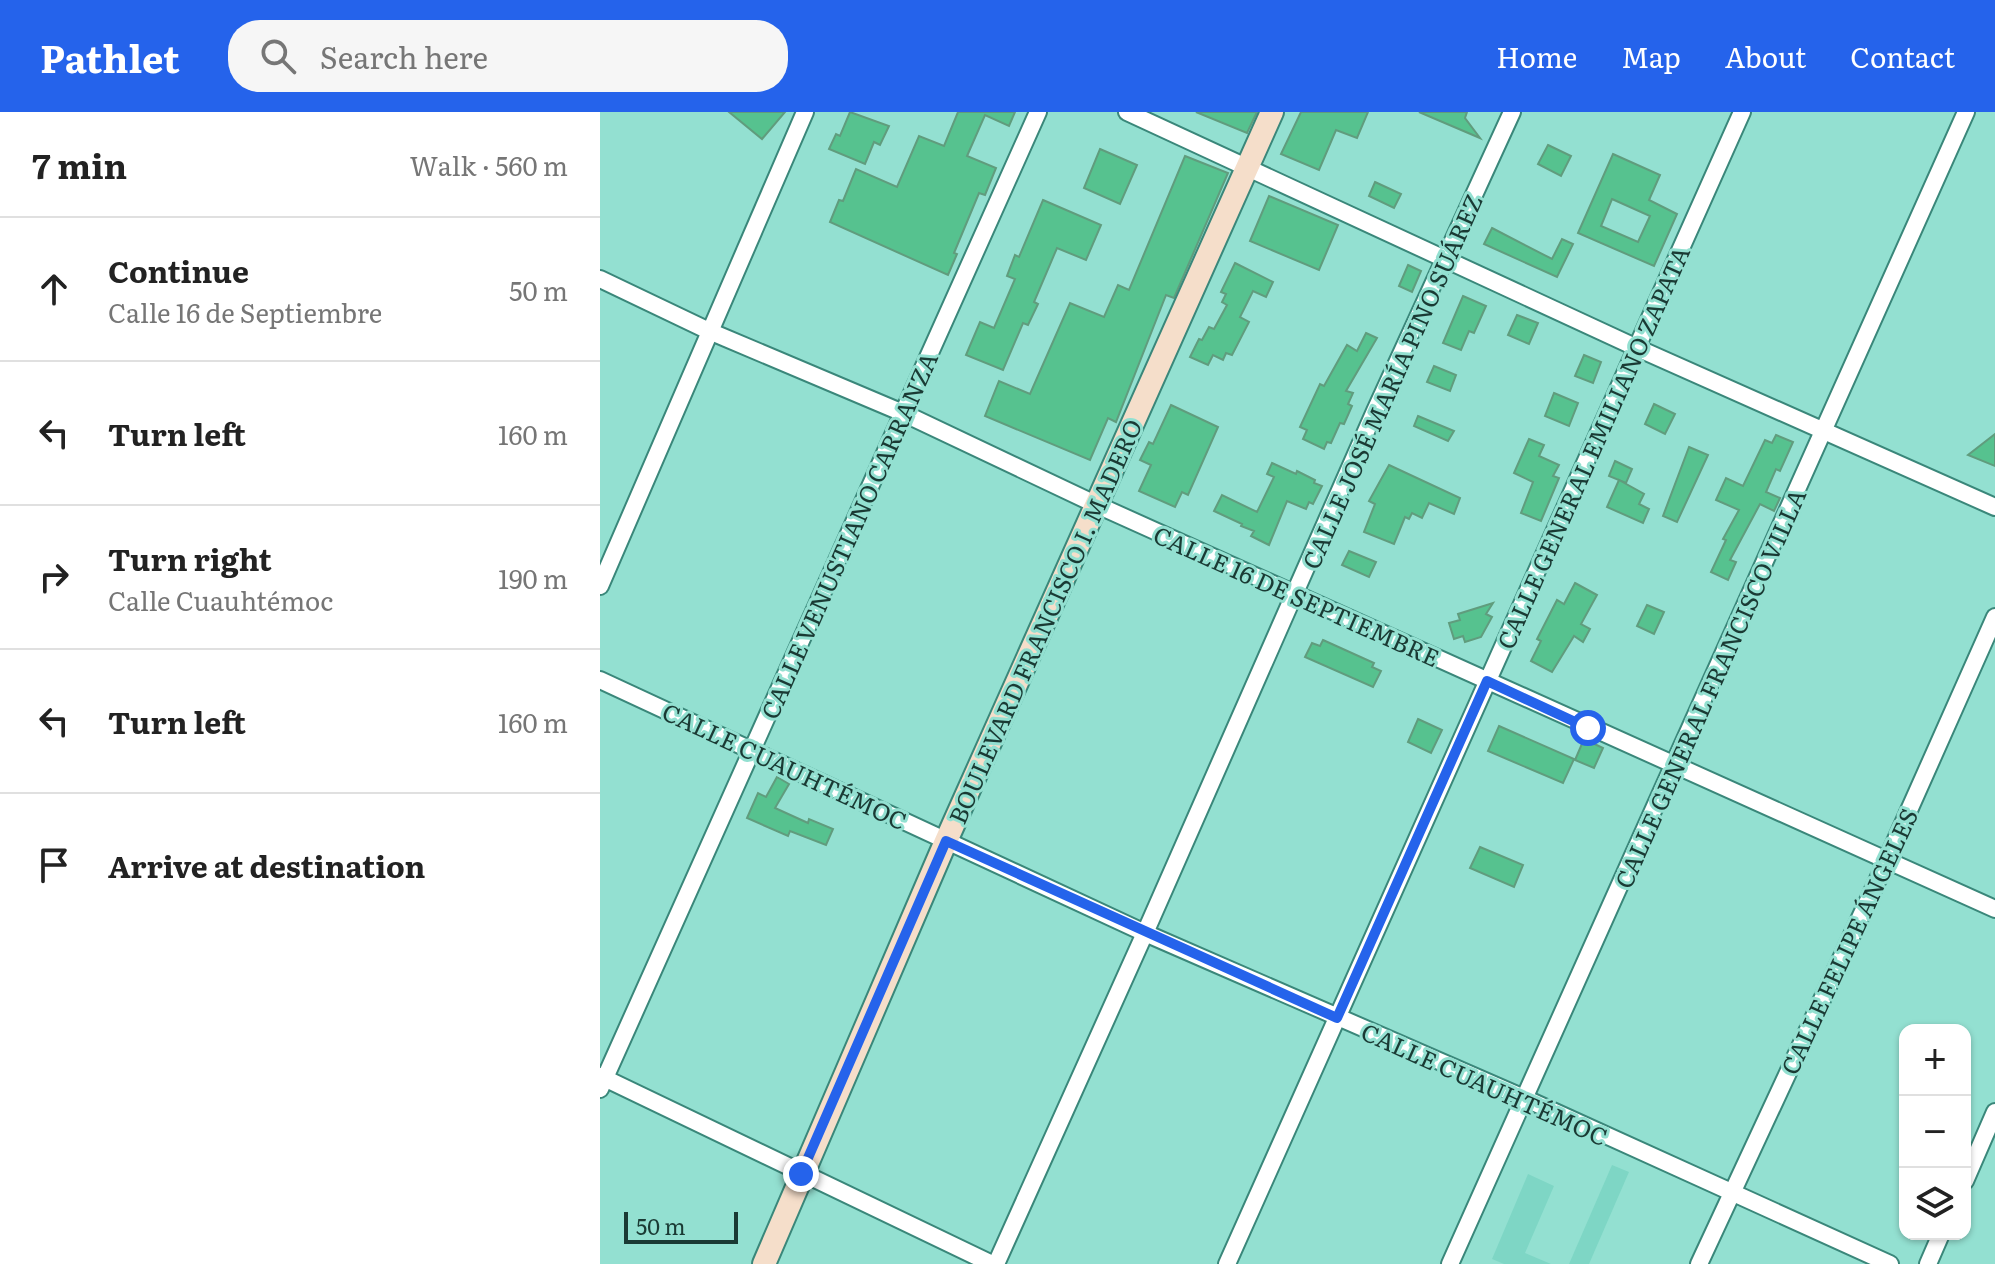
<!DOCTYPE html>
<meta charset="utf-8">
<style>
body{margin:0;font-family:Literata,serif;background:#f6f6f6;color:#222}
.controls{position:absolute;right:24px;bottom:24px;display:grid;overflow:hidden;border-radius:16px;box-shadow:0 2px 6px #0004}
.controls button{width:72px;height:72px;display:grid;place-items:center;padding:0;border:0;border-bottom:2px solid #e0e0e0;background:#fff;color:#222;font:40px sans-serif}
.scale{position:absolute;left:24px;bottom:20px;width:114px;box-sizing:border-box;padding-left:8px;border:4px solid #1a3a34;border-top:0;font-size:22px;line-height:28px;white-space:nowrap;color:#1a3a34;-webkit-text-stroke:6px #93e0d1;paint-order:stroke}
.stop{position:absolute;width:24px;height:24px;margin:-18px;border:6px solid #2563eb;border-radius:50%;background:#fff}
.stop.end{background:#2563eb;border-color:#fff;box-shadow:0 2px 8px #0008}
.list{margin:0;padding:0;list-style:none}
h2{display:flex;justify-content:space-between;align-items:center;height:104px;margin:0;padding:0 32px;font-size:34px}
h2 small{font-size:26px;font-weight:400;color:#767676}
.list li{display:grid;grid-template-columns:52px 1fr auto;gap:24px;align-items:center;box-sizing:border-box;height:144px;padding:0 32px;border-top:2px solid #e0e0e0}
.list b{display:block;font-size:30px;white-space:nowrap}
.list p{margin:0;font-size:26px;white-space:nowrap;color:#767676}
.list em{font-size:26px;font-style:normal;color:#767676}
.icon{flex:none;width:44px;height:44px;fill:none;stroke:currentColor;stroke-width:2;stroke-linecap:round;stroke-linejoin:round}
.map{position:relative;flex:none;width:1395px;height:1152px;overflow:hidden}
header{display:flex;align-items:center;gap:48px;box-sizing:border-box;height:112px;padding:0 40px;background:#2563eb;color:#fff}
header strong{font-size:38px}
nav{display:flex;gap:44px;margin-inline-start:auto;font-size:28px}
.search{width:560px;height:72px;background:#f6f6f6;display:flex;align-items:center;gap:20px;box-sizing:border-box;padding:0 28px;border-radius:32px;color:#767676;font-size:30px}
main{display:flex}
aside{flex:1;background:#fff}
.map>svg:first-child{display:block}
.built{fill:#7ed6c5}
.building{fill:#56c28f;stroke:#609c7d;stroke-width:2;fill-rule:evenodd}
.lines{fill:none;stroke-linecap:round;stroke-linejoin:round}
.street-casing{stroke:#3a877a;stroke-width:20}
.secondary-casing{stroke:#3a877a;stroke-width:26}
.street{stroke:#fff;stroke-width:16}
.secondary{stroke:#f5deca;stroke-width:22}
.route{stroke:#2563eb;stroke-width:10}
.labels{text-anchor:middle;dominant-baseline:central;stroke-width:6;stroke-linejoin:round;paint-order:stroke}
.street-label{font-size:24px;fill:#1a3a34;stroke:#93e0d1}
</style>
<header>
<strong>Pathlet</strong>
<div class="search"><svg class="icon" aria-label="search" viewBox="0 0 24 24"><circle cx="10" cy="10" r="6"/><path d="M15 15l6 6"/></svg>Search here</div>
<nav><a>Home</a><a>Map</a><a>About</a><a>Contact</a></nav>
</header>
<main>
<aside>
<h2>7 min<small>Walk · 560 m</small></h2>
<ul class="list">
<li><svg class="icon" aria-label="ahead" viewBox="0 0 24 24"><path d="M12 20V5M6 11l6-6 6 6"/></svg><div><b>Continue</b><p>Calle 16 de Septiembre</p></div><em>50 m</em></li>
<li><svg class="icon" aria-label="left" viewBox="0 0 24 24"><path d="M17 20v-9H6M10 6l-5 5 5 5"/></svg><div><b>Turn left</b></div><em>160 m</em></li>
<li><svg class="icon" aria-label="right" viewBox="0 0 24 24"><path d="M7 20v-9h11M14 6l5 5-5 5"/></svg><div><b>Turn right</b><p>Calle Cuauhtémoc</p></div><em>190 m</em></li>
<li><svg class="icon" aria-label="left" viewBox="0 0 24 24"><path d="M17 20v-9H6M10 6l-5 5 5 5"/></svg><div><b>Turn left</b></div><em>160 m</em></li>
<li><svg class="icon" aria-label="arrive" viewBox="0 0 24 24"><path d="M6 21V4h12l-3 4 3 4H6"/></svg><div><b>Arrive at destination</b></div></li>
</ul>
</aside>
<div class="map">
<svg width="1395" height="1152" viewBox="0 0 1395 1152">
<rect width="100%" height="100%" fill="#93e0d1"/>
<g class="built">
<polygon points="1012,1053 1029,1060 989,1152 969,1152"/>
<polygon points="928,1062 954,1074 925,1141 951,1152 904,1152 892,1147"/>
</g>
<g class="building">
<polygon points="129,0 185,0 162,27"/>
<polygon points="250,0 289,14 280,33 274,30 265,52 229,37 236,22 240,24"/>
<polygon points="358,0 415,0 409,14 385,3 367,44 396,56 385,83 379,81 354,141 357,142 348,163 230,110 239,88 243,89 256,57 297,75 319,24 344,34"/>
<polygon points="596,0 657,0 647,21"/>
<polygon points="701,0 768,0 757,26 736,18 719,58 681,42"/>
<polygon points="819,0 867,0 865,6 880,26"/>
<polygon points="948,33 971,44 961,64 938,52"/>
<polygon points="500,37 537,53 520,92 484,76"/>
<path d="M1013 42 1060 63 1049 88 1077 102 1054 154 978 121ZM1012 87 1050 104 1038 130 1001 114Z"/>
<polygon points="585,44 628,61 574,186 566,183 516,310 508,306 490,348 385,304 399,269 430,282 470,191 504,205 518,173 529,178"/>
<polygon points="775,70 801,82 794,96 769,84"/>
<polygon points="669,84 738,113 719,158 650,129"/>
<polygon points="443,88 501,113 486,148 457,136 434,190 438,192 428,213 423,211 403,258 366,243 380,210 394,216 415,167 407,164 415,143 419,145"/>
<polygon points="892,116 952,147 962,127 973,132 957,165 884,132"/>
<polygon points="635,151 673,170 666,185 653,179 640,205 649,210 632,243 626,241 623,248 613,243 608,253 590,245 599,227 602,228 609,215 614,217 627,193 622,190 626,182 621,180"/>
<polygon points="808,153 821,159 812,180 799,174"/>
<polygon points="863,184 886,194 874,221 869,219 861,238 843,231"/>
<polygon points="917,203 938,211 929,232 908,223"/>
<polygon points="766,221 777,226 746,279 753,281 748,292 752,294 744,312 740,311 731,331 727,330 724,337 703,327 707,318 700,315 720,272 724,274 747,233 757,239"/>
<polygon points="984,243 1001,250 993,271 975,264"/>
<polygon points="834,254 856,263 850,279 827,270"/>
<polygon points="954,281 978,291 969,314 945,304"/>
<polygon points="1054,292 1075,302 1065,322 1045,312"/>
<polygon points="571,293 618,315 588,383 582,380 575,395 539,379 551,353 540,348 549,330 553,332"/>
<polygon points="818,304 854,319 848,329 814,314"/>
<polygon points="1395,322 1395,354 1368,343"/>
<polygon points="1176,323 1193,330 1180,359 1176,357 1166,380 1180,386 1174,399 1160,392 1130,448 1136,450 1128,468 1111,460 1126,428 1123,427 1139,398 1116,388 1126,366 1143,374 1165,328 1172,331"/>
<polygon points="929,327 944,333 939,344 959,353 953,364 959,366 941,409 921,401 933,370 914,361"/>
<polygon points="1089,335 1108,343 1077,410 1063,404"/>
<polygon points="1015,349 1032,357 1026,371 1009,364"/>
<polygon points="672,351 696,362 697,359 715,368 714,371 722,374 713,392 709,390 706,397 687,389 669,433 651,424 654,419 641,414 642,412 614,399 622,383 657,400 674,365 667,362"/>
<polygon points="789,353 860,386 854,402 829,391 822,406 812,401 809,407 805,405 794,432 764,420 775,392 769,389"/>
<polygon points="1019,368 1044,382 1039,392 1049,397 1043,411 1007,395"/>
<polygon points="749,439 776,450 769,465 742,453"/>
<polygon points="975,471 997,483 981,512 990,517 983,530 974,524 952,560 931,549 941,529 937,527 957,488 964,492"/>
<polygon points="893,491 886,502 892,505 881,525 865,530 863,524 854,527 849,511 860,508 858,502"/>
<polygon points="1047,493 1064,500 1054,522 1037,514"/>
<polygon points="723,528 774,551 772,555 781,559 773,575 705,545 712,531 720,534"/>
<polygon points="818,607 842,618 831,641 808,630"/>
<polygon points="899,614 974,647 963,671 888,639"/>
<polygon points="984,627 1003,636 994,656 975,648"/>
<polygon points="177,665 189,672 175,696 208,711 209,707 233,717 226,733 190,719 188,724 147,706 158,681 166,685"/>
<polygon points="880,735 923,753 914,775 870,756"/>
</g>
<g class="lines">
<defs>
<g id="street">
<polyline points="527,0 1035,235 1395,395"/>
<polyline points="0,167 109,219 303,301 495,392 1395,797"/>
<polyline points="0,474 205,0"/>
<polyline points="0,568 545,821 924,986 1290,1152"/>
<polyline points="0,964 392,1152"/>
<polyline points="0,977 438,0"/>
<polyline points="1365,1069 1395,1000"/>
<polyline points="396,1152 545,821 775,299 912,0"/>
<polyline points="627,1152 1142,0"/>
<polyline points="850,1152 1366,0"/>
<polyline points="1099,1152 1286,750 1395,505"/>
<polyline points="1328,1152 1341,1122"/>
</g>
<polyline id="secondary" points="164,1152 346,729 672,0"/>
</defs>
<use href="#street" class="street-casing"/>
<use href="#secondary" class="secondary-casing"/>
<use href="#street" class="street"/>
<use href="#secondary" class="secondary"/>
</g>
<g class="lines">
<polyline class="route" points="201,1062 346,729 737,906 887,569 988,616"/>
</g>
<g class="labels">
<g class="street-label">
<text transform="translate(791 269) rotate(-66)">CALLE JOSÉ MARÍA PINO SUÁREZ</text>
<text transform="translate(992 335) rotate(-66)">CALLE GENERAL EMILIANO ZAPATA</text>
<text transform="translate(248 423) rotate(-66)">CALLE VENUSTIANO CARRANZA</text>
<text transform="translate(697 483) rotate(24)">CALLE 16 DE SEPTIEMBRE</text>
<text transform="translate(444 509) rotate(-66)">BOULEVARD FRANCISCO I. MADERO</text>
<text transform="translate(1109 576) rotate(-66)">CALLE GENERAL FRANCISCO VILLA</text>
<text transform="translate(185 653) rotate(25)">CALLE CUAUHTÉMOC</text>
<text transform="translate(1248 829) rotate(-65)">CALLE FELIPE ÁNGELES</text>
<text transform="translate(885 971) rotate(24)">CALLE CUAUHTÉMOC</text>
</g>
</g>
</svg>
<div class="controls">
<button>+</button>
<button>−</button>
<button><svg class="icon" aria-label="layers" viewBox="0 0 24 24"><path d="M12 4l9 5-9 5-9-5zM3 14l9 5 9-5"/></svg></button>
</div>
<div class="scale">50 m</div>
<div class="stop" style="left:988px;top:616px"></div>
<div class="stop end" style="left:201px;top:1062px"></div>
</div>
</main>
